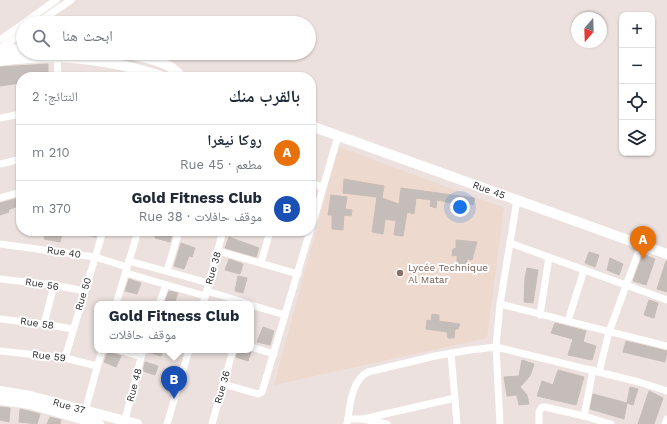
<!DOCTYPE html>
<html lang="ar">
<meta charset="utf-8">
<style>
body{margin:0;font-family:"Work Sans","Noto Naskh Arabic",sans-serif;background:#f6f6f7;color:#1f2937;direction:rtl}
.controls{position:absolute;right:12px;top:12px;display:grid;overflow:hidden;border-radius:8px;box-shadow:0 1px 3px #0004}
.controls button{width:36px;height:36px;display:grid;place-items:center;padding:0;border:0;border-bottom:1px solid #e0e1e3;background:#fff;color:#1f2937;font:20px sans-serif}
.compass{position:absolute;left:571px;top:12px;width:36px;height:36px;border-radius:50%;background:#fff;box-shadow:0 1px 3px #0004;rotate:199deg}
.you{position:absolute;left:460px;top:207px;width:14px;height:14px;margin:-10px;border:3px solid #fff;border-radius:50%;background:#1a73e8;box-shadow:0 0 0 6px #1a73e833}
.badge{display:grid;place-items:center;width:26px;height:26px;border-radius:50%;background:#1a73e8;color:#fff;font-size:13px;font-weight:700}
.pin{position:absolute;translate:-50% -33px;filter:drop-shadow(0 1px 2px #0008)}
.pin::after{content:'';position:absolute;top:21px;width:14px;height:12px;background:inherit;clip-path:polygon(0 0,100% 0,50% 100%)}
.popup{position:absolute;left:94px;top:301px;width:160px;height:52px;box-sizing:border-box;display:grid;place-content:center;border-radius:8px;background:#fff;filter:drop-shadow(0 1px 3px #0005);font-size:13px;white-space:nowrap;color:#747a83}
.popup b{font-size:15px;color:#1f2937}
.popup::after{content:'';position:absolute;left:50%;top:100%;margin-left:-8px;border:8px solid transparent;border-top-color:#fff}
.list{margin:0;padding:0;list-style:none}
h2{display:flex;justify-content:space-between;align-items:center;height:52px;margin:0;padding:0 16px;font-size:17px}
h2 small{font-size:13px;font-weight:400;color:#747a83}
.list li{display:grid;grid-template-columns:26px 1fr auto;gap:12px;align-items:center;box-sizing:border-box;height:56px;padding:0 16px;border-top:1px solid #e0e1e3}
.list b{display:block;font-size:15px;white-space:nowrap}
.list p{margin:0;font-size:13px;white-space:nowrap;color:#747a83}
.list em{font-size:13px;font-style:normal;color:#747a83}
.icon{flex:none;width:22px;height:22px;fill:none;stroke:currentColor;stroke-width:2;stroke-linecap:round;stroke-linejoin:round}
.map{position:relative;flex:none;width:667px;height:424px;overflow:hidden;direction:ltr}
.search{position:absolute;background:#fff;box-shadow:0 1px 3px #0004;left:16px;top:16px;width:300px;height:44px;display:flex;align-items:center;gap:10px;box-sizing:border-box;padding:0 14px;border-radius:22px;color:#747a83;font-size:15px}
.panel{position:absolute;background:#fff;box-shadow:0 1px 3px #0004;left:16px;top:72px;width:300px;height:164px;border-radius:16px;direction:rtl}
.map>svg:first-child{display:block}
.education{fill:#edd9ce}
.building{fill:#c5bdb9;stroke:#c8bdb7}
.lines{fill:none;stroke-linecap:round;stroke-linejoin:round}
.street{stroke:#fff;stroke-width:7}
.secondary{stroke:#fff;stroke-width:10}
.education-dot{fill:#8d6e63;stroke:#fff;stroke-width:1.5}
.labels{text-anchor:middle;dominant-baseline:central;stroke-width:4;stroke-linejoin:round;paint-order:stroke}
.street-label{font-size:10px;fill:#2b2b2b;stroke:#fff}
.education-label{font-size:10px;fill:#785e54;stroke:#fff;text-anchor:start}
</style>
<div class="map">
<svg width="667" height="424" viewBox="0 0 667 424">
<rect width="100%" height="100%" fill="#ece1de"/>
<polygon class="education" points="339,147 504,208 487,338 274,385"/>
<g class="building">
<polygon points="48,64 48,77 21,77 21,83 0,86 0,67"/>
<polygon points="344,179 384,186 382,198 399,204 401,188 475,198 473,205 458,203 456,210 451,209 452,203 437,200 436,208 430,206 431,200 416,198 414,214 407,212 403,236 394,235 396,221 385,219 383,234 372,232 377,197 343,193"/>
<polygon points="331,195 347,197 345,209 352,210 351,216 344,215 343,230 332,229 332,215 328,215"/>
<polygon points="19,198 21,201 21,205 8,210 9,212 0,215 0,203"/>
<polygon points="46,231 63,231 60,242 44,239"/>
<polygon points="81,231 98,231 96,237 81,233"/>
<polygon points="157,231 173,231 170,242 155,238"/>
<polygon points="229,237 259,248 256,257 225,248"/>
<polygon points="456,240 477,242 472,260 467,259 466,268 457,267 457,255 452,256 453,249 456,248"/>
<polygon points="181,243 195,248 192,257 189,256 184,269 174,266"/>
<polygon points="589,252 599,255 595,267 585,263"/>
<polygon points="643,254 655,259 646,285 633,281"/>
<polygon points="610,258 623,264 619,275 607,270"/>
<polygon points="229,259 243,264 240,274 225,270"/>
<polygon points="666,261 667,261 667,292 657,289"/>
<polygon points="527,268 538,270 533,303 524,302 525,278"/>
<polygon points="238,276 247,278 243,293 235,291"/>
<polygon points="129,279 141,283 137,294 125,291"/>
<polygon points="169,291 178,293 174,304 164,304"/>
<polygon points="649,300 658,303 654,318 644,315"/>
<polygon points="432,314 439,315 439,321 460,324 458,329 455,329 454,338 448,338 447,332 426,329 427,320 431,321"/>
<polygon points="555,323 586,331 583,342 596,346 592,360 568,355 573,339 551,333"/>
<polygon points="263,327 274,331 270,345 257,342"/>
<polygon points="626,341 667,351 665,362 623,352"/>
<polygon points="148,350 163,350 161,356 148,352"/>
<polygon points="238,350 247,350 251,352 248,361 236,357"/>
<polygon points="108,352 121,356 116,367 104,362"/>
<polygon points="522,360 534,364 530,376 520,387 527,395 529,404 519,405 517,395 507,396 504,377 519,376"/>
<polygon points="145,362 158,366 155,375 143,371"/>
<polygon points="558,370 584,377 576,405 537,396 542,381 553,385"/>
<polygon points="630,387 638,389 633,405 627,403"/>
<polygon points="649,391 663,398 654,424 638,424"/>
<polygon points="593,394 627,403 624,419 590,409"/>
<polygon points="0,407 10,408 9,422 0,420"/>
<polygon points="20,409 40,414 37,424 19,422"/>
<polygon points="50,417 61,420 60,424 47,424"/>
</g>
<g class="lines">
<g class="street">
<polyline points="24,23 56,0"/>
<polyline points="37,23 71,0"/>
<polyline points="1,39 23,24"/>
<polyline points="2,47 23,33"/>
<polyline points="57,57 58,77"/>
<polyline points="0,118 21,114"/>
<polyline points="0,164 21,159"/>
<polyline points="311,183 322,187"/>
<polyline points="0,198 21,192"/>
<polyline points="311,229 338,136"/>
<polyline points="510,243 667,300"/>
<polyline points="0,244 95,257 127,267"/>
<polyline points="218,251 298,274"/>
<polyline points="129,261 209,283"/>
<polyline points="261,263 270,231"/>
<polyline points="167,271 179,231"/>
<polyline points="126,273 205,296"/>
<polyline points="0,279 54,285 84,291"/>
<polyline points="207,291 249,304"/>
<polyline points="116,304 138,231"/>
<polyline points="159,304 166,285"/>
<polyline points="203,304 223,231"/>
<polyline points="500,304 667,346"/>
<polyline points="251,305 285,315"/>
<polyline points="540,315 549,257"/>
<polyline points="0,319 44,324 73,329"/>
<polyline points="568,321 584,270"/>
<polyline points="44,324 54,285"/>
<polyline points="251,347 274,354"/>
<polyline points="119,350 141,357"/>
<polyline points="0,351 65,358 97,366"/>
<polyline points="451,353 457,424"/>
<polyline points="65,358 103,231"/>
<polyline points="599,372 609,332 641,245"/>
<polyline points="223,384 258,394 262,392 310,231"/>
<polyline points="85,411 102,350"/>
<polyline points="584,416 593,370"/>
<polyline points="348,419 363,419 387,424"/>
<polyline points="363,419 455,398"/>
<polyline points="125,420 143,350"/>
<polyline points="167,424 189,350"/>
<polyline points="212,424 233,350"/>
<path d="M347 424C350 407 351 380 368 372L435 356 470 350 496 347 639 382 667 391"/>
<polyline points="500,424 496,347 500,304 517,200"/>
<polyline points="539,424 539,412 542,407 545,407 584,416 611,424"/>
<polyline points="665,424 667,419"/>
</g>
<g class="secondary">
<polyline points="0,52 23,48"/>
<path d="M123 53C142 57 169 60 181 77"/>
<path d="M0 61C10 59 20 59 31 58 76 55 121 63 164 77"/>
<polyline points="311,126 667,254"/>
<polyline points="0,391 30,396 137,424"/>
<polyline points="0,400 30,404 99,424"/>
</g>
</g>
<circle class="education-dot" cx="400" cy="273" r="4"/>
<g class="labels">
<g class="street-label">
<text transform="translate(489 190) rotate(20)">Rue 45</text>
<text transform="translate(64 252) rotate(8)">Rue 40</text>
<text transform="translate(213 268) rotate(-74)">Rue 38</text>
<text transform="translate(42 284) rotate(9)">Rue 56</text>
<text transform="translate(83 294) rotate(-73)">Rue 50</text>
<text transform="translate(37 323) rotate(8)">Rue 58</text>
<text transform="translate(49 356) rotate(7)">Rue 59</text>
<text transform="translate(134 385) rotate(-75)">Rue 48</text>
<text transform="translate(222 387) rotate(-74)">Rue 36</text>
<text transform="translate(69 406) rotate(16)">Rue 37</text>
</g>
<g class="education-label">
<text x="408" y="267">Lycée Technique<tspan x="408" dy="12">Al Matar</tspan></text>
</g>
</g>
</svg>
<div class="controls">
<button>+</button>
<button>−</button>
<button><svg class="icon" aria-label="locate" viewBox="0 0 24 24"><circle cx="12" cy="12" r="6"/><path d="M12 2v4M12 18v4M2 12h4M18 12h4"/></svg></button>
<button><svg class="icon" aria-label="layers" viewBox="0 0 24 24"><path d="M12 4l9 5-9 5-9-5zM3 14l9 5 9-5"/></svg></button>
</div>
<svg class="compass" viewBox="-18 -18 36 36"><path d="M0-13l5 13h-10z" fill="#e53935"/><path d="M0 13l5-13h-10z" fill="#747a83"/></svg>
<div class="you"></div>
<div class="pin badge" style="left:643px;top:259px;background:#e8710a">A</div>
<div class="pin badge" style="left:174px;top:399px;background:#1a4fb4">B</div>
<div class="popup"><b>Gold Fitness Club</b>موقف حافلات</div>
<div class="search"><svg class="icon" aria-label="search" viewBox="0 0 24 24"><circle cx="10" cy="10" r="6"/><path d="M15 15l6 6"/></svg>ابحث هنا</div>
<section class="panel">
<h2>بالقرب منك<small>النتائج: 2</small></h2>
<ul class="list">
<li><span class="badge" style="background:#e8710a">A</span><div><b>روكا نيغرا</b><p>مطعم · Rue 45</p></div><em>210 m</em></li>
<li><span class="badge" style="background:#1a4fb4">B</span><div><b>Gold Fitness Club</b><p>موقف حافلات · Rue 38</p></div><em>370 m</em></li>
</ul>
</section>
</div>
